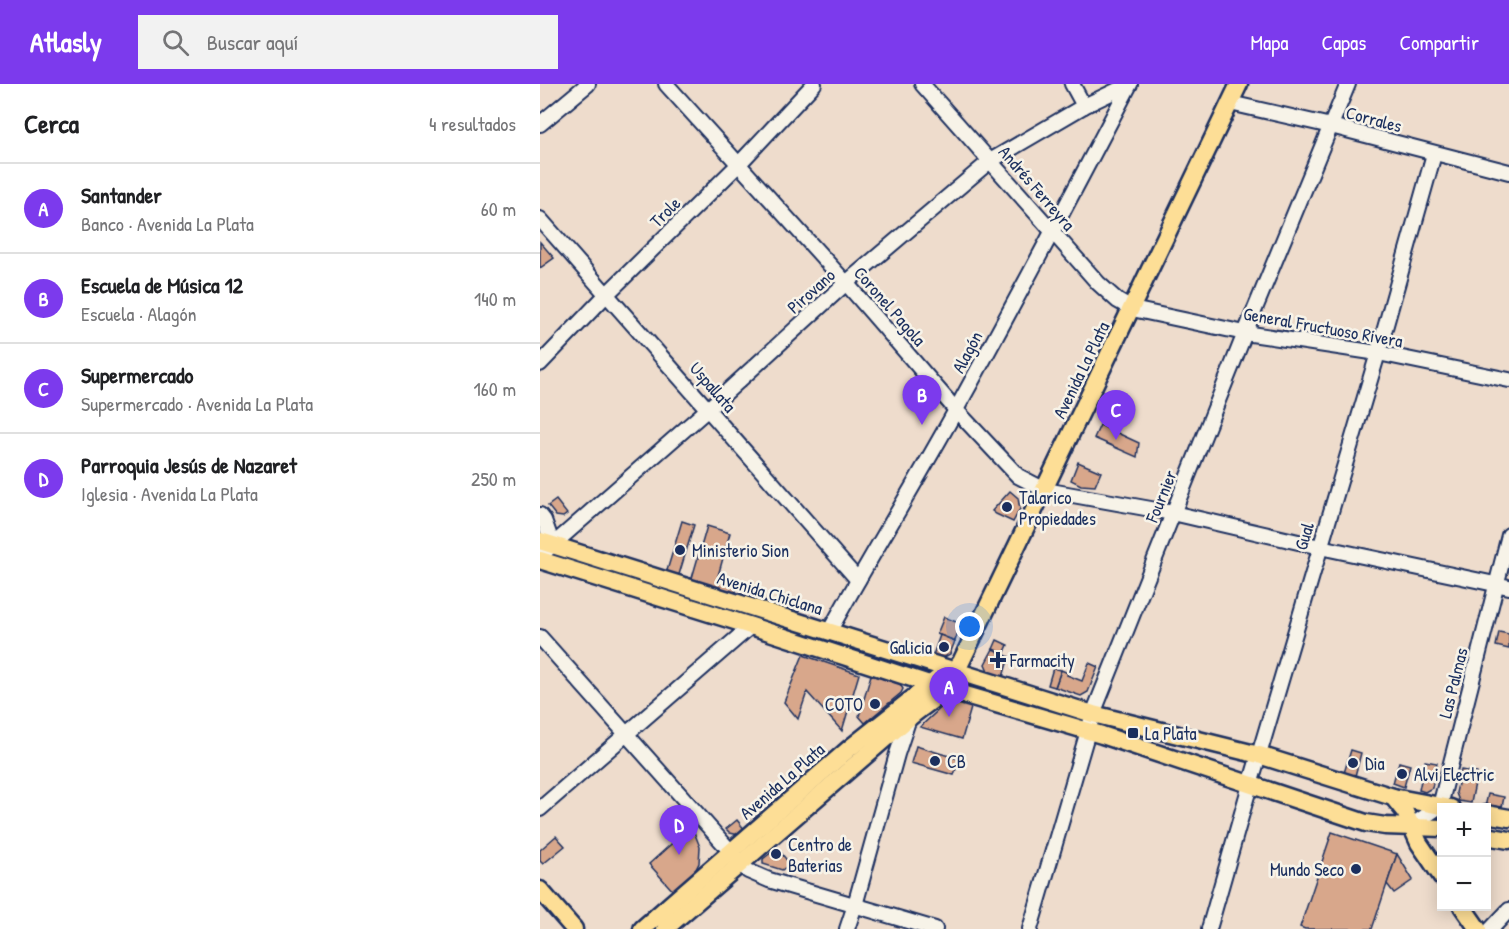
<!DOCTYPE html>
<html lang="es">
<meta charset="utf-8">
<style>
body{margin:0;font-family:"Patrick Hand",sans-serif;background:#f2f2f2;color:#202124}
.controls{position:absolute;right:18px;bottom:18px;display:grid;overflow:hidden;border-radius:0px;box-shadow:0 3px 15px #0003}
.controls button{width:54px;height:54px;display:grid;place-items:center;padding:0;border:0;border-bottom:2px solid #e0e0e0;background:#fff;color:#202124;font:30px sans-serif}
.you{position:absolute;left:430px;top:543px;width:21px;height:21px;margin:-15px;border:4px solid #fff;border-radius:50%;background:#1a73e8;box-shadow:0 0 0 9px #1a73e833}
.badge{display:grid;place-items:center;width:39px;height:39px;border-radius:50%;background:#7c3aed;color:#fff;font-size:20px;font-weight:700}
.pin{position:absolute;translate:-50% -50px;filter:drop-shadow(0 2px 3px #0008)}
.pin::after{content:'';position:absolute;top:32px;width:21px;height:18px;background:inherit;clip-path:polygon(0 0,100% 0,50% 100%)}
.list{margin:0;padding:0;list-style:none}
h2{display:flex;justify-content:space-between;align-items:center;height:78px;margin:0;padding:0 24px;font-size:26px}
h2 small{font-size:20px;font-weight:400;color:#757577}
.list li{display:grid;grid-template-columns:39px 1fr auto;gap:18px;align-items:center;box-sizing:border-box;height:90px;padding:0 24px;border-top:2px solid #e0e0e0}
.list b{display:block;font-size:22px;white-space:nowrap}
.list p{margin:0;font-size:20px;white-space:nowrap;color:#757577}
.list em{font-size:20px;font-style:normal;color:#757577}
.icon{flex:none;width:33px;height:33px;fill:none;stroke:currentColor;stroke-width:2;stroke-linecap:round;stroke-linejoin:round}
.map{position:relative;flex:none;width:969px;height:845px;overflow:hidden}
header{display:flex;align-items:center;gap:36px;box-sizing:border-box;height:84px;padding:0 30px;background:#7c3aed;color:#fff}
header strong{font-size:28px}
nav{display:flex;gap:33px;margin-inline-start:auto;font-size:21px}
.search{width:420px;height:54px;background:#f2f2f2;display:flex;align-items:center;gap:15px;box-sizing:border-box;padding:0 21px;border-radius:0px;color:#757577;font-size:22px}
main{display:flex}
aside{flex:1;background:#fff}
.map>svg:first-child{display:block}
.building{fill:#d8a78b;stroke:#1b2f5e;stroke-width:1.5}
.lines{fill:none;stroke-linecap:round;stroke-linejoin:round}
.minor-casing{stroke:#1b2f5e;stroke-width:18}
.major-casing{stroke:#1b2f5e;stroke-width:21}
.minor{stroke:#f7f3e8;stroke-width:14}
.major{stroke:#fdde96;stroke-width:16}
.poi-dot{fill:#1b2f5e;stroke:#f7f3e8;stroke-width:2}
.labels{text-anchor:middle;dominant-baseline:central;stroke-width:5;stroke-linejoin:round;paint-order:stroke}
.street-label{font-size:18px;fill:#1b2f5e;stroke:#f7f3e8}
.poi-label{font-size:18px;fill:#1b2f5e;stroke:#f7f3e8;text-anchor:start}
</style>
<header>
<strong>Atlasly</strong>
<div class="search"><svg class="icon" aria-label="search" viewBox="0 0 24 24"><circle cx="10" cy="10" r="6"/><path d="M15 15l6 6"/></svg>Buscar aquí</div>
<nav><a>Mapa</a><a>Capas</a><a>Compartir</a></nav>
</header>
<main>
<aside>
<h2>Cerca<small>4 resultados</small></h2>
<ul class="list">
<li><span class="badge">A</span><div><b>Santander</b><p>Banco · Avenida La Plata</p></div><em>60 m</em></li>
<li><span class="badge">B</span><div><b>Escuela de Música 12</b><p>Escuela · Alagón</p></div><em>140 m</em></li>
<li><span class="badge">C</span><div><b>Supermercado</b><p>Supermercado · Avenida La Plata</p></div><em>160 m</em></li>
<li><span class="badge">D</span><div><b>Parroquia Jesús de Nazaret</b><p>Iglesia · Avenida La Plata</p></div><em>250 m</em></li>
</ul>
</aside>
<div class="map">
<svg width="969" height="845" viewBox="0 0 969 845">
<rect width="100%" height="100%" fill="#eedccc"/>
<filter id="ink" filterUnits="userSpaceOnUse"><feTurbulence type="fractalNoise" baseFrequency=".0167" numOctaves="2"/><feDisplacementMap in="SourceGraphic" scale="12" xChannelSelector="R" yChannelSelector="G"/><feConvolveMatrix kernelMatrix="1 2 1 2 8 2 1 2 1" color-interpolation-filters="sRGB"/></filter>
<g filter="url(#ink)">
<g class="building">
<polygon points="0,158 14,174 0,184"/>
<polygon points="560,341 599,359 597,373 554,354"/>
<polygon points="538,378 561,388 555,402 541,401 531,396"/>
<polygon points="470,407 478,414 479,420 480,425 473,438 456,430 452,427"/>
<polygon points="16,416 27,430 23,433 16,432 8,422"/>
<polygon points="142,437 154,441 138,494 126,490"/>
<polygon points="167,442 190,449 178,492 199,498 194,513 150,501"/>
<polygon points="404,533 421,540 415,557 397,550"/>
<polygon points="959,548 969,550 969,565 956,562"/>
<polygon points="400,551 415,557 410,570 399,576 392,574"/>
<polygon points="457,556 468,561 464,570 453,565"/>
<polygon points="453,565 469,573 463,593 449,589 445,580"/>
<polygon points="263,571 319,590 302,647 267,608 258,635 244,618"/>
<polygon points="549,579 558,583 548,608 541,612 515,603 521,586 528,589 527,591 542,597"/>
<polygon points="513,584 521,586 515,603 508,601"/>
<polygon points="331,591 360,600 363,605 361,609 325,639 319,632"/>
<polygon points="411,618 431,624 422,655 380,643 405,620"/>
<polygon points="376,662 419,675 414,691 371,679"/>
<polygon points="811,666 821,669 815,692 804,689"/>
<polygon points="885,677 897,679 892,704 885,708 879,706"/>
<polygon points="859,678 870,681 864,703 853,699"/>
<polygon points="921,686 937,689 931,719 919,717 916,709"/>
<polygon points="948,710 964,713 962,723 957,725 945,723"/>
<polygon points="197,736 205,746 199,751 190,749 186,745"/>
<polygon points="150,743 154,748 160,763 159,779 153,791 134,808 109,780"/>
<polygon points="792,748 857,770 832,845 765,845 760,843"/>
<polygon points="16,752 25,762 3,780 0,777 0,766"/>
<polygon points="237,764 250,780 242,786 223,780 223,775"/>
<polygon points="857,770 873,796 854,809 847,800"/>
</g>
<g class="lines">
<defs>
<g id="minor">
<polyline points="126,0 306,199 416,326 478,392 505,406 633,429 780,463 969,503"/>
<polyline points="382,0 558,199 578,217 592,225 705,249 838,269 969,296"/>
<polyline points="532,0 544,22"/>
<polyline points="690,19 791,42 969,88"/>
<polyline points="0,40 48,0"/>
<polyline points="0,135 318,496"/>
<polyline points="0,280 67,210 198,81 274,0"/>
<polyline points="0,431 4,436 13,461"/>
<polyline points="0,472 168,325 306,199 450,77 544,22 590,0"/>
<path d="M289 548C330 473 376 399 417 324 476 217 533 109 590 0"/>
<polyline points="0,553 208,787 229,796 395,845"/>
<polyline points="0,725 211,542"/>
<polyline points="871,742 900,722 969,451"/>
<polyline points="307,845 315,821 357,670 369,634"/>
<polyline points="490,845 553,630 705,249 808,0"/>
<polyline points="669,845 710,701 838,269 894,70"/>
<polyline points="951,845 969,826"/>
</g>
<g id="major">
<polyline points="0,457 553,630 719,671 853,713 911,724"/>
<polyline points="0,476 211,542 405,605 562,651 826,739 845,742 902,744"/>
<polyline points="853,713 865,728 879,759 902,793"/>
<polyline points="946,730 969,734"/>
<polyline points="946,752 969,756"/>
<polyline points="0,806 34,845"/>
<polyline points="922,822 938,845"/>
<polyline points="102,845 310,664 397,595"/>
<path d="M125 845 369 634C380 624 398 614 406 603 413 594 413 587 421 578L699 0"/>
</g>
</defs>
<use href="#minor" class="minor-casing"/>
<use href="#major" class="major-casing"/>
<use href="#minor" class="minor"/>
<use href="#major" class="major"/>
</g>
</g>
<g class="poi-dot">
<circle cx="467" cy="423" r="6"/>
<circle cx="140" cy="466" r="6"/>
<circle cx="404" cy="563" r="6"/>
<path d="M455 567h6v6h6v6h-6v6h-6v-6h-6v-6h6z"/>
<circle cx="335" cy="620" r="6"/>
<rect x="587" y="643" width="12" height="12" rx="3"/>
<circle cx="395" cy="677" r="6"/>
<circle cx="813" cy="679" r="6"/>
<circle cx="862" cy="690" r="6"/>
<circle cx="236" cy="770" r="6"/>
<circle cx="816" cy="785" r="6"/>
</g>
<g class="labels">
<g class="street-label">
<text transform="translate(834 35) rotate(15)">Corrales</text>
<text transform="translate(497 104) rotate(49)">Andrés Ferreyra</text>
<text transform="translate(125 128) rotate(-45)">Trole</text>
<text transform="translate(271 207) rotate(-42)">Pirovano</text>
<text transform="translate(350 222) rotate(49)">Coronel Pagola</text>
<text transform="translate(783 243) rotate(10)">General Fructuoso Rivera</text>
<text transform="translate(427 268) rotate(-62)">Alagón</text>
<text transform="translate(541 286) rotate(-64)">Avenida La Plata</text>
<text transform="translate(173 303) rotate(49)">Uspallata</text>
<text transform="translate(621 412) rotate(-68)">Fournier</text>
<text transform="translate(764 452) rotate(-73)">Gual</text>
<text transform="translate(230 509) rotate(17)">Avenida Chiclana</text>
<text transform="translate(913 599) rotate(-76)">Las Palmas</text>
<text transform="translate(242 697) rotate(-41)">Avenida La Plata</text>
</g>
<g class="poi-label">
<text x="479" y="413">Talarico<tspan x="479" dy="21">Propiedades</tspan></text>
<text x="152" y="466">Ministerio Sion</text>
<text x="392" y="563" text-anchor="end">Galicia</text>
<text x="470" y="576">Farmacity</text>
<text x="323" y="620" text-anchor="end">COTO</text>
<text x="605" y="649">La Plata</text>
<text x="407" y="677">CB</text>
<text x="825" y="679">Dia</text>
<text x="874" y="690">Alvi Electric</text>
<text x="248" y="760">Centro de<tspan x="248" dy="21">Baterias</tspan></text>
<text x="804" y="785" text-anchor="end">Mundo Seco</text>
</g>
</g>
</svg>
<div class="controls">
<button>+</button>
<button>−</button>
</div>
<div class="you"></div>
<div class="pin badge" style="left:409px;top:633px">A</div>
<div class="pin badge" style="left:382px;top:341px">B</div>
<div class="pin badge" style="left:576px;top:356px">C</div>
<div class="pin badge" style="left:139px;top:771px">D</div>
</div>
</main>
